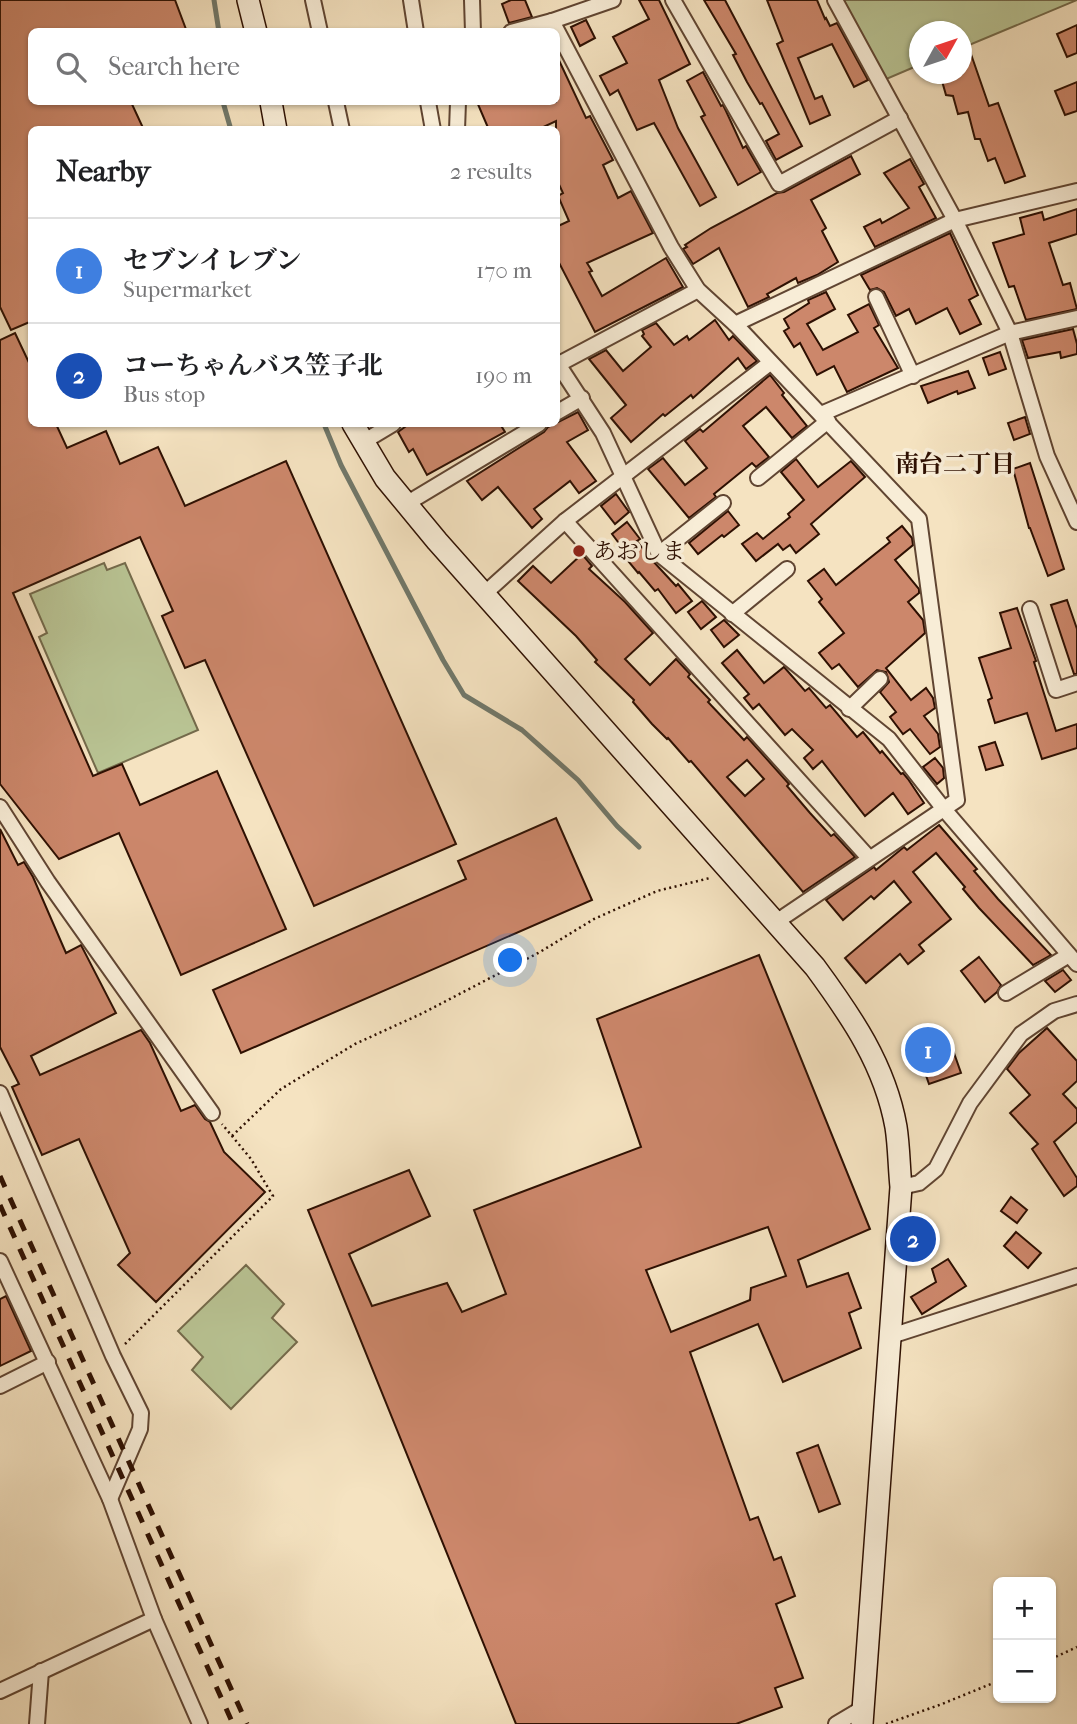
<!DOCTYPE html>
<meta charset="utf-8">
<style>
body{margin:0;font-family:"IM FELL French Canon","Noto Serif JP",serif;background:#f6f6f6;color:#202124}
.controls{position:absolute;right:21px;bottom:21px;display:grid;overflow:hidden;border-radius:10px;box-shadow:0 2px 5px #0004}
.controls button{width:63px;height:63px;display:grid;place-items:center;padding:0;border:0;border-bottom:2px solid #e0e0e0;background:#fff;color:#202124;font:35px sans-serif}
.compass{position:absolute;left:909px;top:21px;width:63px;height:63px;border-radius:50%;background:#fff;box-shadow:0 2px 5px #0004;rotate:50deg}
.you{position:absolute;left:511px;top:961px;width:24px;height:24px;margin:-18px;border:5px solid #fff;border-radius:50%;background:#1a73e8;box-shadow:0 0 0 10px #1a73e833}
.badge{display:grid;place-items:center;width:46px;height:46px;border-radius:50%;background:#8f2418;color:#fff;font-size:23px;font-weight:700}
.pin{position:absolute;translate:-50% -50%;border:4px solid #fff;box-shadow:0 2px 7px #0006}
.list{margin:0;padding:0;list-style:none}
h2{display:flex;justify-content:space-between;align-items:center;height:91px;margin:0;padding:0 28px;font-size:30px}
h2 small{font-size:23px;font-weight:400;color:#757577}
.list li{display:grid;grid-template-columns:46px 1fr auto;gap:21px;align-items:center;box-sizing:border-box;height:105px;padding:0 28px;border-top:2px solid #e0e0e0}
.list b{display:block;font-size:26px;white-space:nowrap}
.list p{margin:0;font-size:23px;white-space:nowrap;color:#757577}
.list em{font-size:23px;font-style:normal;color:#757577}
.icon{flex:none;width:38px;height:38px;fill:none;stroke:currentColor;stroke-width:2;stroke-linecap:round;stroke-linejoin:round}
.map{position:relative;flex:none;width:1077px;height:1724px;overflow:hidden}
.search{position:absolute;background:#fff;box-shadow:0 2px 5px #0004;left:28px;top:28px;width:532px;height:77px;display:flex;align-items:center;gap:18px;box-sizing:border-box;padding:0 24px;border-radius:10px;color:#757577;font-size:26px}
.panel{position:absolute;background:#fff;box-shadow:0 2px 5px #0004;left:28px;top:126px;width:532px;height:301px;border-radius:10px}
.map>svg:first-child{display:block}
.green{fill:#b9c494;stroke:#746a4b;stroke-width:2}
.lines{fill:none;stroke-linecap:round;stroke-linejoin:round}
.stream{stroke:#71786a;stroke-width:5}
.building{fill:#cc876b;stroke:#2e1002;stroke-width:2;fill-rule:evenodd}
.street-casing{stroke:#604532;stroke-width:18}
.secondary-casing{stroke:#2e1002;stroke-width:24}
.path{stroke:#2e1002;stroke-width:2.5;stroke-dasharray:2 3.5;stroke-linecap:butt}
.street{stroke:#f8edd7;stroke-width:14}
.secondary{stroke:#f8edd7;stroke-width:21}
.rail{stroke:#2e1002;stroke-width:5;stroke-dasharray:12 12;stroke-linecap:butt}
.poi-dot{fill:#8f2418;stroke:#f8edd7;stroke-width:2.5}
.labels{text-anchor:middle;dominant-baseline:central;stroke-width:7;stroke-linejoin:round;paint-order:stroke}
.poi-label{font-size:23px;fill:#2e1002;stroke:#f8edd7;text-anchor:start}
.neighbourhood-label{font-size:24px;font-weight:bold;fill:#2e1002;stroke:#f8edd7}
</style>
<div class="map">
<svg width="1077" height="1724" viewBox="0 0 1077 1724">
<rect width="100%" height="100%" fill="#f5e3c1"/>
<filter id="stains"><feTurbulence type="fractalNoise" baseFrequency=".00286" numOctaves="4"/><feColorMatrix values="0 0 0 0 .2 0 0 0 0 .09 0 0 0 0 .02 0 0 0 .5 -.17"/></filter>
<radialGradient id="worn" r=".72"><stop offset=".6" stop-color="#630" stop-opacity="0"/><stop offset="1" stop-color="#630" stop-opacity=".3"/></radialGradient>
<g class="green">
<polygon points="842,0 1077,0 962,48 962,32 920,32 919,65 884,80"/>
<polygon points="104,563 107,570 125,563 198,730 98,773 39,637 47,633 30,594"/>
<polygon points="246,1265 284,1304 272,1318 297,1342 231,1409 192,1370 203,1357 178,1331"/>
</g>
<g class="lines">
<g class="stream">
<polyline points="214,0 219,32"/>
<polyline points="223,102 231,130"/>
<polyline points="324,424 341,465 443,660 464,695 522,730 578,780 617,826 639,847"/>
</g>
</g>
<g class="building">
<polygon points="0,0 175,0 187,32 32,32 32,102 131,102 144,130 32,130 32,321 11,330 0,307"/>
<polygon points="511,0 525,0 532,17 509,23 502,4"/>
<polygon points="639,0 659,0 690,64 659,80 678,128 716,197 700,206 654,123 637,130 618,90 610,95 600,76 627,63 613,37 649,19"/>
<polygon points="704,0 725,0 802,146 776,160 766,141 779,134 762,103 760,104 747,82 733,55 736,54"/>
<polygon points="767,0 817,0 825,19 826,18 830,26 837,23 868,80 854,87 832,44 798,58 815,99 822,96 830,115 810,124 777,44 783,41"/>
<polygon points="586,20 595,38 580,46 571,27"/>
<polygon points="1077,25 1077,53 1067,57 1057,34"/>
<polygon points="964,34 989,106 998,103 1025,176 1005,183 995,158 988,161 980,139 975,139 968,112 958,114 953,96 946,95 940,74 962,74 962,35"/>
<polygon points="556,54 586,118 590,116 613,160 603,165 618,198 631,191 653,233 587,263 592,271 589,272 602,296 666,258 683,287 595,332 556,257 556,227 569,221 558,196 563,193 556,178 556,121 537,130 489,130 477,102 556,102"/>
<polygon points="703,72 721,106 723,105 726,111 743,148 746,146 761,172 738,185 701,117 705,115 687,81"/>
<polygon points="1077,82 1077,111 1065,115 1055,91"/>
<polygon points="851,156 860,174 811,200 826,228 822,231 838,262 817,275 798,283 796,278 767,294 769,297 748,307 719,248 693,264 683,249 687,247 685,245 711,228 777,193 784,192"/>
<polygon points="910,159 924,184 919,187 936,218 875,247 864,227 880,219 882,223 909,208 884,173"/>
<polygon points="1077,209 1077,234 1049,243 1063,285 1070,283 1077,309 1026,320 1014,286 1009,287 993,243 1024,234 1020,218 1042,212 1044,220"/>
<polygon points="950,233 978,295 969,300 981,324 960,334 947,308 916,324 909,309 896,316 884,292 877,288 870,290 861,275"/>
<polygon points="826,292 835,309 807,324 823,350 858,332 848,315 869,304 879,325 874,328 898,368 847,392 834,366 817,375 800,343 794,347 784,331 789,328 784,319 809,303 808,300"/>
<polygon points="715,320 729,340 733,336 757,361 746,369 738,358 693,398 691,395 665,416 663,414 631,442 611,418 626,405 589,359 606,350 623,371 651,347 642,336 644,334 642,330 656,323 674,345 687,336 689,340"/>
<polygon points="1073,329 1077,344 1077,354 1061,358 1060,352 1028,358 1022,340"/>
<polygon points="15,333 32,369 32,424 56,424 67,448 106,431 120,464 158,447 185,506 286,461 456,844 314,906 205,660 185,668 162,616 173,611 140,537 13,593 93,776 122,764 140,805 217,771 286,929 181,975 119,833 59,859 0,784 0,340"/>
<polygon points="1000,352 1006,369 989,375 983,358"/>
<polygon points="968,371 975,388 958,394 957,391 928,403 921,386"/>
<polygon points="770,375 784,393 782,395 807,426 792,438 766,407 743,426 769,457 756,467 752,463 714,494 716,497 689,518 648,469 663,458 685,485 707,468 685,441 700,429 703,432"/>
<polygon points="578,412 588,430 567,442 596,481 579,493 570,481 534,509 542,519 532,528 498,487 482,500 467,481 544,432 548,427"/>
<polygon points="1025,417 1030,434 1014,440 1008,423"/>
<polygon points="409,424 500,424 505,432 427,475 413,449 409,452 398,432"/>
<polygon points="796,459 818,487 851,461 865,477 811,524 819,534 796,553 790,545 783,550 778,544 756,561 742,544 757,533 763,539 790,517 788,514 804,500 781,472"/>
<polygon points="1030,463 1064,569 1048,576 1030,528 1029,528 1013,469"/>
<polygon points="616,494 629,512 615,524 601,506"/>
<polygon points="728,511 739,525 724,537 722,535 698,554 689,543"/>
<polygon points="627,522 640,539 637,541 652,560 676,586 678,584 692,601 676,613 658,589 655,591 639,572 638,573 624,556 627,554 612,534"/>
<polygon points="902,526 912,538 913,545 895,560 919,589 919,593 908,602 923,620 925,633 886,668 911,700 926,688 933,698 935,708 924,716 938,734 940,747 930,754 910,729 903,734 890,717 896,712 880,692 889,682 886,672 877,670 858,687 839,664 832,669 819,653 844,633 819,602 822,599 808,581 824,569 836,585 890,542 887,538"/>
<path d="M582 554 592 566 589 569 625 602 653 633 625 659 650 685 676 659 690 674 688 677 710 700 708 702 744 740 747 737 789 784 787 786 810 813 831 836 834 834 855 857 803 892 691 761 689 762 668 738 667 739 652 724 633 702 634 700 595 662 597 660 576 636 518 581 533 566 551 583ZM747 760 764 779 745 796 727 777Z"/>
<polygon points="1067,600 1077,629 1077,674 1074,674 1051,605"/>
<polygon points="702,601 716,617 701,629 688,612"/>
<polygon points="1017,608 1036,661 1034,662 1056,731 1077,724 1077,748 1042,759 1027,713 995,723 988,700 992,698 979,658 1011,648 1000,613"/>
<polygon points="724,620 739,635 724,647 711,630"/>
<polygon points="737,650 764,683 784,667 805,691 809,688 826,708 830,705 857,737 863,732 880,753 882,751 901,774 903,773 908,779 924,803 908,814 893,793 865,816 822,761 813,769 804,758 813,750 792,729 785,735 759,704 753,709 744,698 749,694 722,663"/>
<polygon points="995,742 1003,765 986,770 979,747"/>
<polygon points="935,758 943,768 944,778 937,784 923,767"/>
<polygon points="556,818 592,900 241,1053 213,990 466,879 458,861"/>
<polygon points="939,825 977,869 974,871 998,899 1051,955 1033,965 979,908 963,889 965,887 936,853 913,872 951,919 919,945 924,951 908,964 900,954 866,983 845,958 911,902 894,881 874,899 871,896 843,920 826,900 874,867 876,870 904,847 907,850"/>
<polygon points="0,829 18,865 24,862 33,877 66,953 81,945 116,1013 31,1056 40,1075 141,1030 150,1043 181,1111 195,1105 205,1119 210,1122 224,1152 265,1192 156,1302 118,1265 130,1253 79,1139 42,1155 12,1087 19,1084 0,1047"/>
<path d="M759 955 870 1229 798 1260 807 1287 848 1273 861 1308 849 1313 861 1348 783 1382 758 1324 690 1352 750 1520 758 1517 774 1560 781 1557 795 1596 776 1604 803 1678 775 1688 782 1707 736 1724H516L308 1210 409 1170 430 1216 349 1254 372 1306 447 1283 462 1312 506 1294 474 1210 641 1147 597 1019ZM768 1227 786 1276 751 1288 750 1300 671 1332 646 1270Z"/>
<polygon points="979,957 1001,985 997,992 985,1002 961,971"/>
<polygon points="1063,970 1071,980 1055,992 1045,981"/>
<polygon points="1047,1028 1077,1061 1077,1081 1063,1094 1077,1109 1077,1122 1054,1142 1077,1178 1077,1186 1064,1196 1032,1149 1038,1144 1010,1113 1030,1095 1007,1069 1019,1053"/>
<polygon points="948,1036 961,1073 929,1084 916,1047"/>
<polygon points="1011,1197 1027,1210 1017,1223 1001,1211"/>
<polygon points="1016,1232 1041,1253 1028,1268 1004,1246"/>
<polygon points="948,1259 966,1286 922,1314 911,1297 936,1282 932,1269"/>
<polygon points="6,1296 31,1351 0,1366 0,1299"/>
<polygon points="818,1445 840,1504 819,1512 797,1453"/>
</g>
<g class="lines">
<defs>
<g id="street">
<polyline points="313,0 320,32"/>
<polyline points="411,0 416,32"/>
<polyline points="472,0 473,32"/>
<polyline points="673,0 779,184 900,118"/>
<polyline points="835,0 955,220 1010,333 1047,456 1077,522"/>
<polyline points="552,21 671,247 698,290 735,324 919,519 957,800 776,922"/>
<polyline points="511,32 552,21 613,0"/>
<polyline points="336,102 342,130"/>
<polyline points="428,102 433,130"/>
<polyline points="457,130 458,102"/>
<polyline points="876,297 913,376"/>
<polyline points="735,324 955,220 1077,191"/>
<polyline points="556,361 603,433 659,554 889,739 943,808 1077,964"/>
<polyline points="559,364 698,290"/>
<polyline points="556,413 582,398"/>
<polyline points="821,414 1010,333 1077,318"/>
<polyline points="363,442 393,424"/>
<polyline points="758,478 828,421"/>
<polyline points="406,504 539,424"/>
<polyline points="565,521 869,858"/>
<polyline points="659,554 723,503"/>
<polyline points="483,595 565,521 770,363"/>
<polyline points="1030,609 1056,690 1077,683"/>
<polyline points="732,614 787,569"/>
<polyline points="849,709 880,679"/>
<polyline points="0,807 48,882 212,1113"/>
<polyline points="1006,993 1069,955"/>
<polyline points="0,1093 113,1356 141,1413 140,1429 110,1499"/>
<polyline points="901,1187 919,1183 936,1169 970,1103 1021,1034 1054,1011 1077,1004"/>
<polyline points="0,1261 110,1499 154,1619 200,1724"/>
<polyline points="891,1336 1077,1276"/>
<polyline points="0,1386 48,1362"/>
<polyline points="0,1691 154,1619"/>
<polyline points="37,1724 41,1671"/>
<polyline points="836,1724 863,1708"/>
</g>
<g id="secondary">
<polyline points="248,0 256,32"/>
<polyline points="271,102 276,130"/>
<path d="M353 424 385 478 437 541 815 967C851 1016 885 1065 896 1127 899 1146 899 1167 901 1187L862 1724"/>
</g>
</defs>
<use href="#street" class="street-casing"/>
<use href="#secondary" class="secondary-casing"/>
<g class="path">
<polyline points="232,1136 281,1089 355,1044 423,1013 540,952 594,919 657,891 710,878"/>
<polyline points="125,1344 273,1196 251,1159 222,1124"/>
<polyline points="1051,1659 1077,1647"/>
<polyline points="886,1724 942,1704 998,1681"/>
</g>
<use href="#street" class="street"/>
<use href="#secondary" class="secondary"/>
<g class="rail">
<polyline points="0,1176 247,1724"/>
<polyline points="0,1205 233,1724"/>
</g>
</g>
<circle class="poi-dot" cx="579" cy="551" r="7"/>
<g class="labels">
<g class="poi-label">
<text x="593" y="551">あおしま</text>
</g>
<g class="neighbourhood-label">
<text x="955" y="464">南台二丁目</text>
</g>
</g>
<rect width="100%" height="100%" filter="url(#stains)"/>
<rect width="100%" height="100%" fill="url(#worn)"/>
</svg>
<div class="controls">
<button>+</button>
<button>−</button>
</div>
<svg class="compass" viewBox="-18 -18 36 36"><path d="M0-13l5 13h-10z" fill="#e53935"/><path d="M0 13l5-13h-10z" fill="#757577"/></svg>
<div class="you"></div>
<div class="pin badge" style="left:928px;top:1050px;background:#3f7fe0">1</div>
<div class="pin badge" style="left:913px;top:1239px;background:#1a4fb4">2</div>
<div class="search"><svg class="icon" aria-label="search" viewBox="0 0 24 24"><circle cx="10" cy="10" r="6"/><path d="M15 15l6 6"/></svg>Search here</div>
<section class="panel">
<h2>Nearby<small>2 results</small></h2>
<ul class="list">
<li><span class="badge" style="background:#3f7fe0">1</span><div><b>セブンイレブン</b><p>Supermarket</p></div><em>170 m</em></li>
<li><span class="badge" style="background:#1a4fb4">2</span><div><b>コーちゃんバス笠子北</b><p>Bus stop</p></div><em>190 m</em></li>
</ul>
</section>
</div>
